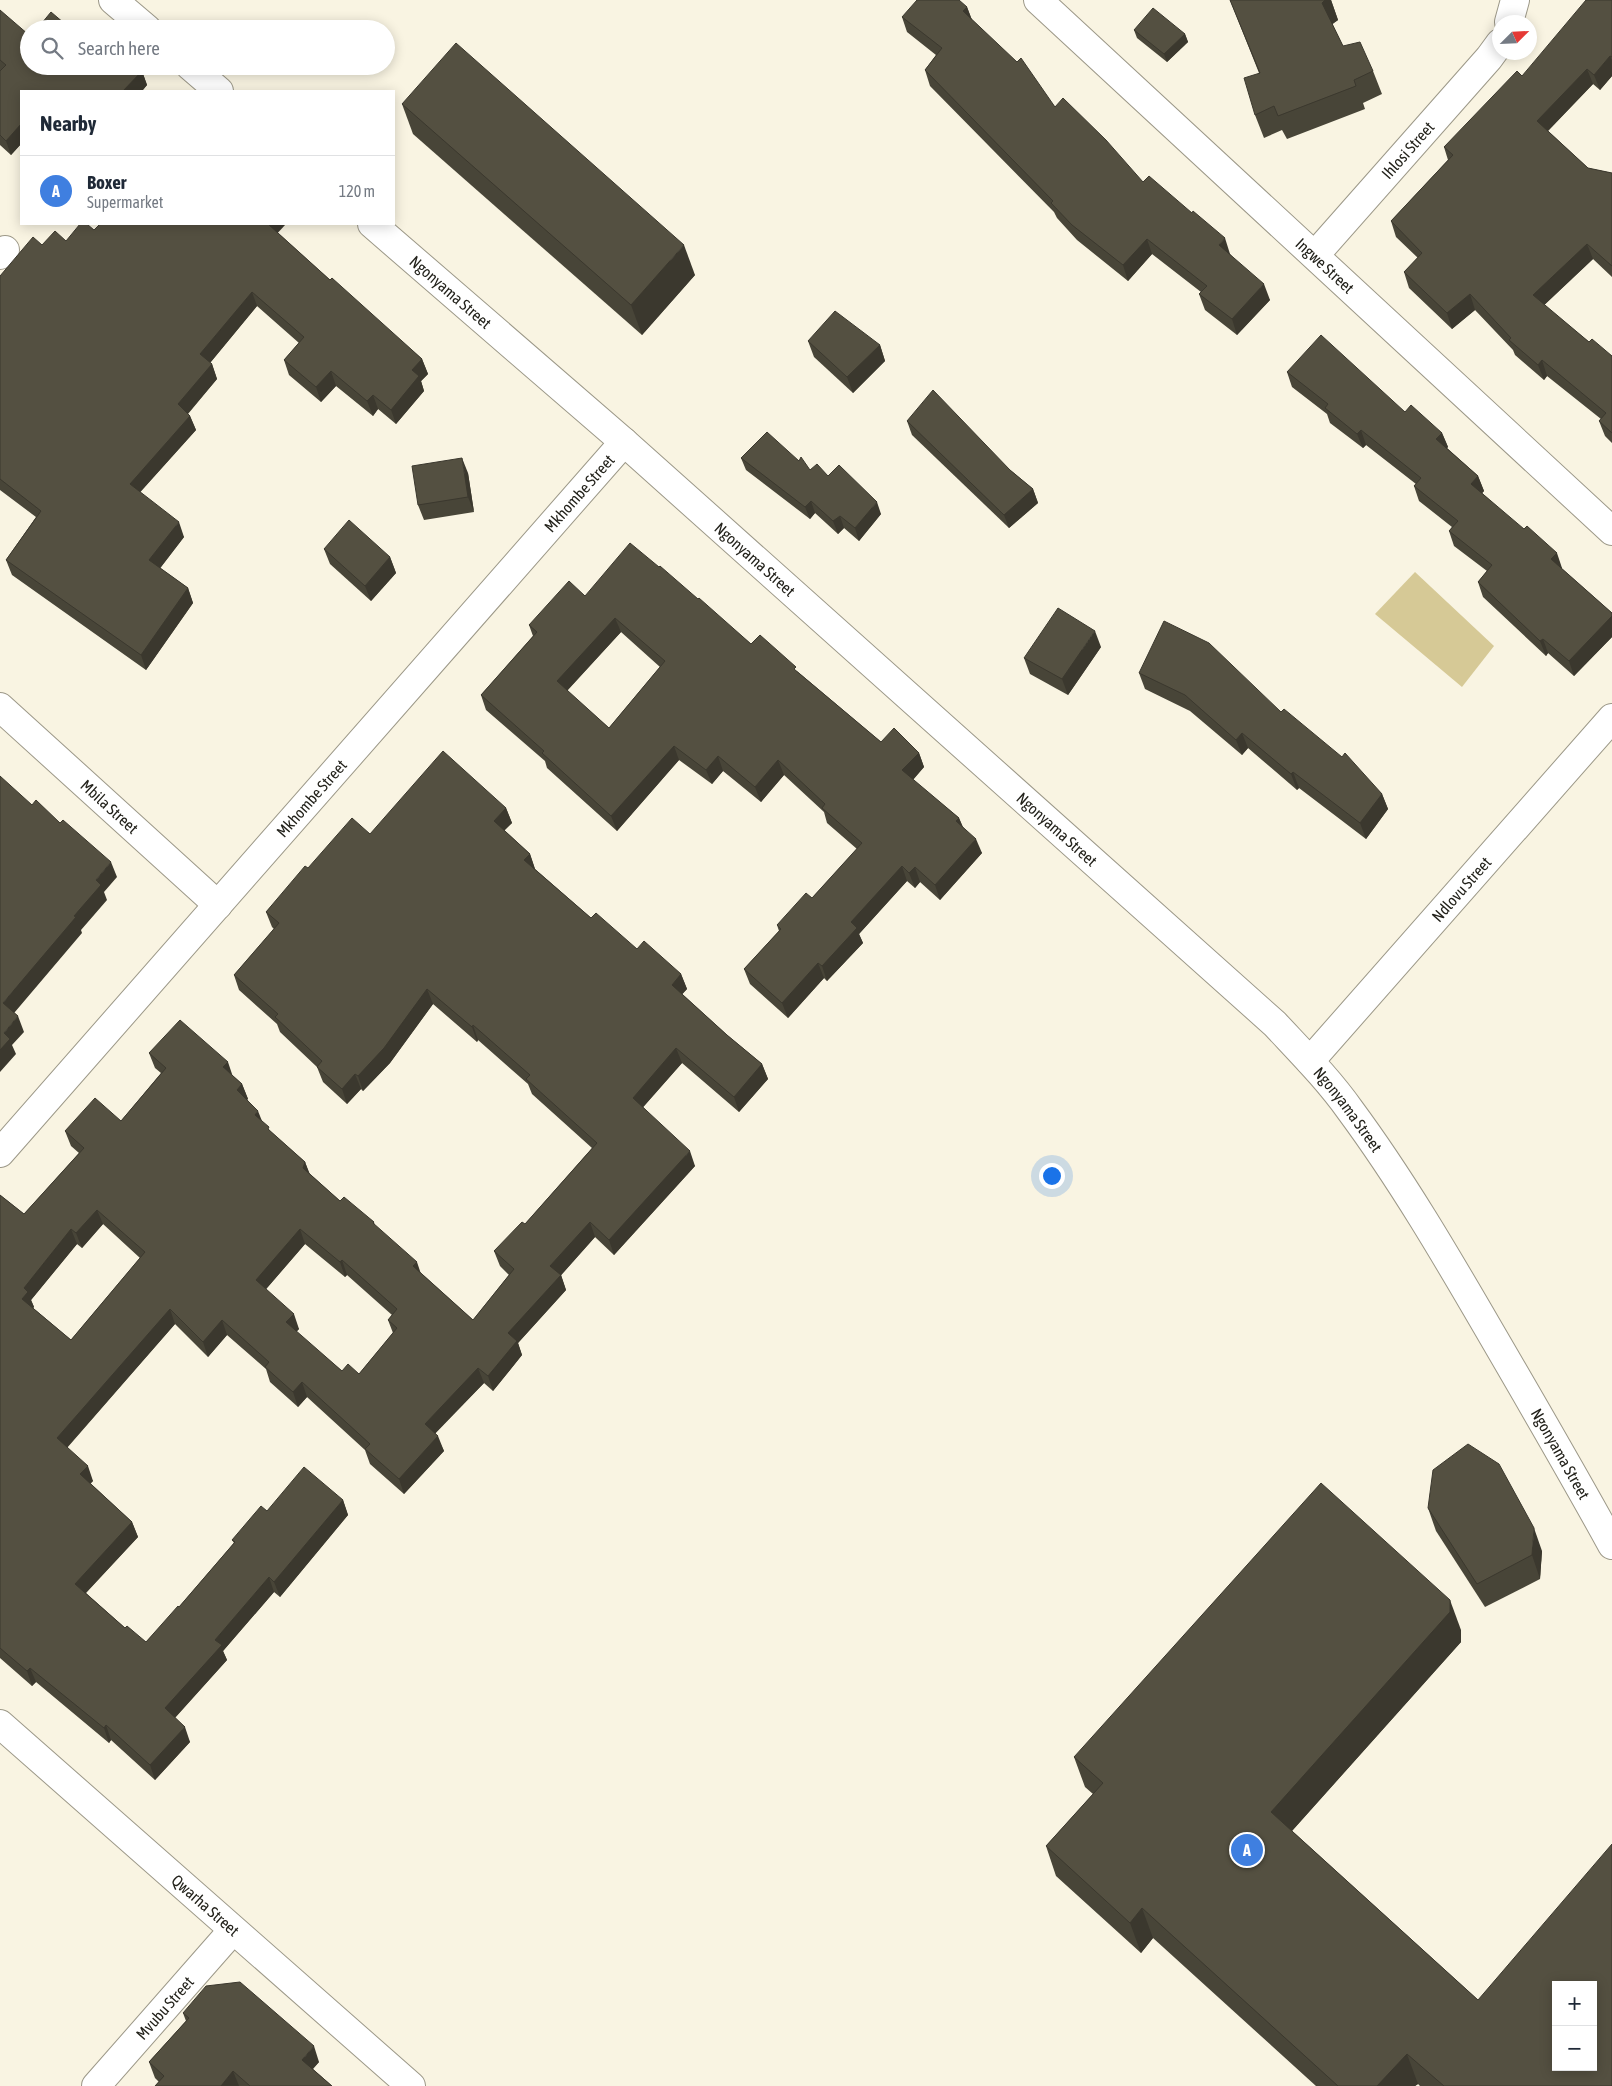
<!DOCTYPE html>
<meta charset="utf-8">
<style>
body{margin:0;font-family:"Asap Condensed",sans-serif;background:#f6f6f7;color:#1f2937}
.controls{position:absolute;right:15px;bottom:15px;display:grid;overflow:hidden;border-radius:0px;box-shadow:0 2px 12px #0003}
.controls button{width:45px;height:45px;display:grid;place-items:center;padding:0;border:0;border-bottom:1px solid #e0e1e3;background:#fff;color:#1f2937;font:25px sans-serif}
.compass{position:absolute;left:1492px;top:15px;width:45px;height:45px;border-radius:50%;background:#fff;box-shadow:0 2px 12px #0003;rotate:66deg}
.you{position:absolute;left:1051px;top:1175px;width:18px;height:18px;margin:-12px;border:4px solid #fff;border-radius:50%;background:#1a73e8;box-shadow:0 0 0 8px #1a73e833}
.badge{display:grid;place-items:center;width:32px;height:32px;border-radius:50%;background:#4b52c8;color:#fff;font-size:16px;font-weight:700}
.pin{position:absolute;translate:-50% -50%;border:2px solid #fff;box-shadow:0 1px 5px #0006}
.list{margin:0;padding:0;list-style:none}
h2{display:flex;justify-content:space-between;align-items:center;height:65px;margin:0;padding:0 20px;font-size:21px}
h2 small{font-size:16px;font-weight:400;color:#747a83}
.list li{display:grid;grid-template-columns:32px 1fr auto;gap:15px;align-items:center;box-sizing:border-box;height:70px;padding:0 20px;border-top:1px solid #e0e1e3}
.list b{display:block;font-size:19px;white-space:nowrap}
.list p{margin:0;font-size:16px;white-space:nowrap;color:#747a83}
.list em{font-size:16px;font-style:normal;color:#747a83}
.icon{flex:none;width:28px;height:28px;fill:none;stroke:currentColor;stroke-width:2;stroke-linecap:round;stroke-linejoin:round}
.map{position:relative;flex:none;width:1612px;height:2086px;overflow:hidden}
.search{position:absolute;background:#fff;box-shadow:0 2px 12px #0003;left:20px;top:20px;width:375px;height:55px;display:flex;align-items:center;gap:12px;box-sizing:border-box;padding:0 18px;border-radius:28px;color:#747a83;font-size:19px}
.panel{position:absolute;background:#fff;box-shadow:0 2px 12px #0003;left:20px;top:90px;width:375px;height:135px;border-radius:0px}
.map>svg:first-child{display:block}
.green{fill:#d6c996}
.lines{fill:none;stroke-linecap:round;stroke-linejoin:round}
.minor-casing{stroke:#9c9888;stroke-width:30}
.minor{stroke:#fff;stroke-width:28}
.wall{fill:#484538;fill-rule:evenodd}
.shaded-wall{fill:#3b382e}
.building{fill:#545041;stroke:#3b382e;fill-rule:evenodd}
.labels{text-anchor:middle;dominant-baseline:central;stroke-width:5;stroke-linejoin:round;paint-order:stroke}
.street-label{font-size:16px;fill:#23221b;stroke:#fff}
</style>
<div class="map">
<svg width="1612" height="2086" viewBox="0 0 1612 2086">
<rect width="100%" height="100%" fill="#f9f4e2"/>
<polygon class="green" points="1415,572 1494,646 1462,687 1375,614"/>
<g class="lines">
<defs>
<g id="minor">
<polyline points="113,0 147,29"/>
<path id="s1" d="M1038 0 1612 531"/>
<polyline points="1509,22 1515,0"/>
<polyline points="190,66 219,91"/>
<path id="s2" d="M372 224 624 442 1275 1024C1301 1052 1328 1079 1350 1110 1401 1179 1445 1254 1488 1328 1530 1400 1572 1472 1612 1545"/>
<polyline points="0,255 5,250"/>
<path id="s3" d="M1315 255 1489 58 1500 43"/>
<path id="s4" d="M0 707 218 905"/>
<path id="s5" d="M1310 1061 1612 718"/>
<path id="s6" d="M0 1153 624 442"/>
<path id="s7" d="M0 1724 411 2086"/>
<path id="s8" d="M96 2086 233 1930"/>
</g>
</defs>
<use href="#minor" class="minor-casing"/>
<use href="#minor" class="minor"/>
</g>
<g class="wall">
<polygon points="1230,0 1331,0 1338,20 1332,24 1343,46 1373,71 1382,94 1363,103 1365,109 1287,139 1282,130 1264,138 1255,115 1259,73"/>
<polygon points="1612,0 1612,76 1600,90 1593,84 1548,131 1588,168 1612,173 1612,277 1593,259 1544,305 1589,342 1612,356 1612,443 1605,436 1599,421 1601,419 1547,376 1544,380 1515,355 1513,350 1475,310 1452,329 1409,288 1404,272 1418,258 1396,237 1391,221 1448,160 1444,147 1522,76"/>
<polygon points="967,7 972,20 1055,107 1143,182 1230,254 1270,300 1237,335 1205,310 1199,294 1201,292 1152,254 1128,281 1077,240 1057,218 1054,212 930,86 925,70 936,55 907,32 902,17"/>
<polygon points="0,10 29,66 142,71 147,85 142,91 21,91 21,144 11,155 0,145 0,71 1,70 0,70"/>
<polygon points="1134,30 1185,34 1188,42 1167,62 1137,38"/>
<polygon points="402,104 695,275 642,335 413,134"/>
<polygon points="94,230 278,233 330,280 422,359 428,374 421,381 424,391 396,424 378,409 373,416 336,386 321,402 289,375 284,360 299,343 257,306 210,363 212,364 217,379 188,414 190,416 196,430 140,492 184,537 160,568 188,588 193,603 146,670 12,575 6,560 36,517 0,490 0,276 42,245 66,241"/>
<polygon points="808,341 880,345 885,361 853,393 814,357"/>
<polygon points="1287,372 1405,412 1442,433 1448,447 1447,448 1478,476 1484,491 1482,493 1562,568 1561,568 1612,613 1612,637 1574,676 1548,653 1546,656 1483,597 1478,582 1487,571 1454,546 1449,531 1452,527 1419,501 1414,486 1416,484 1366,445 1363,448 1330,423 1327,414 1292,387"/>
<polygon points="907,421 1010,470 1033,489 1038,503 1009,528 912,435"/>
<polygon points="741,458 799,461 810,470 828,476 881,514 859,541 844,528 838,534 815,513 810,519 746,470"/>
<polygon points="468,473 474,512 424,520 418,505"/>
<polygon points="324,549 390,557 396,573 371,601 330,564"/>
<path d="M659 567 751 644 798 672 881 742 919 753 924 767 913 780 959 818 963 827 982 853 940 900 920 882 915 888 907 881 859 934 863 943 827 981 824 978 788 1018 750 984 744 969 779 931 777 925 812 898 857 849 827 823 824 812 784 775 761 802 723 771 712 784 679 760 617 831 547 768 545 761 486 710 481 695 533 636 529 625 585 596ZM621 632 660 667 609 728 567 691Z"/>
<polygon points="1101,647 1068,695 1030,674 1024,658"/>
<polygon points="1139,673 1281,712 1382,794 1388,809 1366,839 1299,788 1297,790 1248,748 1242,755 1190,711 1145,689"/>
<path d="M506 808 512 823 504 830 530 854 535 869 591 918 637 949 681 974 687 989 682 994 727 1035 762 1064 768 1079 739 1112 682 1063 643 1107 695 1166 614 1255 595 1237 561 1275 566 1290 518 1343 522 1355 493 1391 484 1383 435 1433 444 1451 404 1494 370 1464 365 1450 307 1397 298 1407 270 1382 266 1369 227 1335 208 1357 175 1324 67 1448 93 1481 90 1483 132 1522 138 1537 86 1593 125 1628 146 1642 179 1607 234 1543 232 1540 267 1511 343 1500 348 1515 280 1597 274 1592 223 1651 227 1660 175 1718 190 1742 155 1780 111 1740 109 1743 36 1682 32 1686 0 1658V1195L24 1214 79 1153 71 1146 65 1131 121 1121 161 1073 155 1068 149 1053 232 1075 242 1084 248 1099H247L262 1121 271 1132 305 1162 309 1173 340 1201 374 1222 375 1226 421 1273 473 1320 509 1275 500 1266 494 1251 525 1224 592 1148 532 1094 528 1084 478 1040 477 1042 433 1004 390 1063 363 1091 361 1089 347 1104 323 1082 317 1067 280 1032 277 1024 239 990 234 975 274 929 272 927 266 912 308 868 370 834ZM103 1224 140 1258 71 1340 33 1308 34 1307 31 1300 77 1244 82 1248ZM305 1244 345 1277 347 1275 392 1315 388 1320 393 1333 359 1374 342 1371 296 1332 299 1329 266 1289Z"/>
<polygon points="1428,1508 1542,1551 1540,1579 1485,1607 1436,1531"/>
<polygon points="1461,1630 1461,1642 1292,1831 1478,2000 1612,2086 1420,2086 1418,2084 1415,2086 1316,2086 1153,1938 1141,1953 1056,1876 1046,1846 1093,1794 1085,1787 1074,1757"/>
<polygon points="183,2013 319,2062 313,2069 332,2086 155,2086 159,2082 155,2078 149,2062 186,2021"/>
</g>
<g class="shaded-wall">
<polygon points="1325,0 1331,0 1338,20 1330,26 1322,3"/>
<polygon points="967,7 973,23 963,11"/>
<polygon points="1185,34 1188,42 1167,62 1164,54"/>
<polygon points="1610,56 1612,60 1612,76 1600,90 1594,75"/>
<polygon points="1587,69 1593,84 1543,136 1537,121"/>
<polygon points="142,71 147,85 142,91 123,91"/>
<polygon points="21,124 21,144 11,155 6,141"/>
<polygon points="268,224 286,224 273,238"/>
<polygon points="1225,238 1230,254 1225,260 1219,245"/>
<polygon points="1147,239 1152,254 1128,281 1123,265"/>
<polygon points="1587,244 1593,259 1538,311 1533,295"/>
<polygon points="684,245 695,275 642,335 631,305"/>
<polygon points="1264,284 1270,300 1237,335 1232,319"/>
<polygon points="252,292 257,306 205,369 200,354"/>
<polygon points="1470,294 1475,310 1452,329 1447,313"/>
<polygon points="880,345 885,361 853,393 847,377"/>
<polygon points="422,359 428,374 421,381 424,391 396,424 391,410 412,370"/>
<polygon points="1542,360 1547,376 1544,380 1538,365"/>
<polygon points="212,364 217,379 183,419 178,404"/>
<polygon points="331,371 336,386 321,402 316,387"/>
<polygon points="373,395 378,409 373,416 367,401"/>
<polygon points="190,416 196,430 135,498 130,484"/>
<polygon points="1361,430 1366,445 1363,448 1357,434"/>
<polygon points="1442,433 1448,447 1441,454 1436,439"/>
<polygon points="462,458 468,473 474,512 468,497"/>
<polygon points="1478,476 1484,491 1477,499 1471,484"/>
<polygon points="1033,489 1038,503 1009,528 1004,515"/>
<polygon points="811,501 815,513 810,519 805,507"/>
<polygon points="877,502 881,514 859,541 855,528"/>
<polygon points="840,516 844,528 838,534 833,521"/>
<polygon points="179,522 184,537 155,575 149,560"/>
<polygon points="1557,553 1562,568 1556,574 1551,559"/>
<polygon points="390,557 396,573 371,601 365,586"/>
<polygon points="188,588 193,603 146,670 141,655"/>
<polygon points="1612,616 1612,637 1574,676 1569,661"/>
<polygon points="615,618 621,632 562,696 557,681"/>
<polygon points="1095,631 1101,647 1068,695 1062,679"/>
<polygon points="1543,639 1548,653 1546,656 1540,641"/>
<polygon points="1242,733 1248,748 1242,755 1236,740"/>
<polygon points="674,746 679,760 617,831 611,816"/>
<polygon points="919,753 924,767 908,785 902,770"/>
<polygon points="718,756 723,771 712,784 706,770"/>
<polygon points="778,760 784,775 761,802 755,787"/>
<polygon points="1293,772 1299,788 1297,790 1291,774"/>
<polygon points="1382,794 1388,809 1366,839 1360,823"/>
<polygon points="506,808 512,823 499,836 494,821"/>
<polygon points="959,818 965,833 956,821"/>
<polygon points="976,839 982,853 940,900 935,885"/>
<polygon points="530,854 535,869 530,875 524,860"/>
<polygon points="111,862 117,877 104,892 107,900 81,930 82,933 9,1019 3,1003 74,916 96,880"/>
<polygon points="902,866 907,881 859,934 863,943 827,981 822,966 851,922"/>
<polygon points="915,867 920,882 915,888 909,873"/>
<polygon points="818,963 824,978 788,1018 782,1003"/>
<polygon points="681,974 687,989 677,1000 672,985"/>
<polygon points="427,989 433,1004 390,1063 363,1091 358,1076"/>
<polygon points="18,1016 24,1032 12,1045 16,1054 0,1072 0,1050 4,1033"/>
<polygon points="473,1025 478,1040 477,1042 472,1027"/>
<polygon points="676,1048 682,1063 638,1113 633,1098"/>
<polygon points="228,1062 233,1077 223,1067"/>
<polygon points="762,1064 768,1079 739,1112 734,1097"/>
<polygon points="355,1074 361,1089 347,1104 342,1089"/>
<polygon points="242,1084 248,1099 242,1105 237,1090"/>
<polygon points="258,1111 264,1126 255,1115"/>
<polygon points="690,1151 695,1166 614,1255 609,1240"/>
<polygon points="305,1162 311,1177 303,1168"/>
<polygon points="97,1210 103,1224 82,1248 76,1233"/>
<polygon points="590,1222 595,1237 556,1281 550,1266"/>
<polygon points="71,1229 77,1244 31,1300 34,1307 28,1314 22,1299 24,1288"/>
<polygon points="300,1229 305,1244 261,1295 256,1280"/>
<polygon points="342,1260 347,1275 345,1277 340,1262"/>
<polygon points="417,1262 422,1277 413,1266"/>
<polygon points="561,1275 566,1290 518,1343 522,1355 493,1391 488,1376 508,1333"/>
<polygon points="170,1309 175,1324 62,1453 57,1438"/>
<polygon points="294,1314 299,1329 291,1337 286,1322"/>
<polygon points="222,1320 227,1335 208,1357 203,1342"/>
<polygon points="478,1368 484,1383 430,1439 425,1424"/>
<polygon points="302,1382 307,1397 298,1407 293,1392"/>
<polygon points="438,1436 444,1451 404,1494 399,1479"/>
<polygon points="88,1466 93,1481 86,1489 80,1474"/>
<polygon points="343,1500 348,1515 280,1597 274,1582"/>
<polygon points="132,1522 138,1537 80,1599 75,1584"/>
<polygon points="1534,1528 1542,1551 1540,1579 1532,1555"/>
<polygon points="269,1577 274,1592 223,1651 227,1660 170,1723 165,1708 215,1640"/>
<polygon points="1450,1600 1461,1630 1461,1642 1282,1842 1271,1812"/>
<polygon points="30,1668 36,1682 32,1686 27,1671"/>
<polygon points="106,1725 111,1740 109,1743 104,1728"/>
<polygon points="185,1727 190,1742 155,1780 150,1765"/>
<polygon points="1142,1908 1153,1938 1141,1953 1130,1923"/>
<polygon points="314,2046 319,2062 307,2075 302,2060"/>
<polygon points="1407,2054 1418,2084 1415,2086 1377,2086"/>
<polygon points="233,2071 239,2086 221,2086"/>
</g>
<g class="building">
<polygon points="917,0 959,0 967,7 963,11 1017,62 1021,58 1055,107 1063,98 1106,140 1143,182 1149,176 1192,213 1193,211 1225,238 1219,245 1264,284 1232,319 1199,294 1207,286 1147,239 1123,265 1072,225 1051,203 1053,201 925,70 942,48 902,17"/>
<polygon points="1230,0 1325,0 1322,3 1343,46 1360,42 1373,71 1354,80 1356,86 1278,116 1274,106 1255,115 1244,78 1260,73"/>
<polygon points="1586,0 1612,0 1612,57 1610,56 1594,75 1587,69 1537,121 1588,168 1612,173 1612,266 1587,244 1533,295 1589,342 1592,339 1612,356 1612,433 1599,421 1606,413 1542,360 1538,365 1509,340 1511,338 1470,294 1447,313 1404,272 1422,253 1391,221 1453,155 1444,147 1517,71 1522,76"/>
<polygon points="1153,8 1185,34 1164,54 1134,30"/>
<polygon points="0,10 29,35 29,66 137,66 142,71 123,91 21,91 21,124 6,141 0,135 0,71 6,65 0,60"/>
<polygon points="51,12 71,29 37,29"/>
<polygon points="456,43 684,245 631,305 402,104"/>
<polygon points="80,224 87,224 94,230 100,224 268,224 330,280 332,278 422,359 412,370 419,376 391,410 373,395 367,401 331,371 316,387 284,360 304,337 252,292 200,354 212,364 178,404 190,416 130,484 179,522 149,560 188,588 141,655 6,560 41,511 0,479 0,276 33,237 42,245 55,231 66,241"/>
<polygon points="835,311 880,345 847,377 808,341"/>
<polygon points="1321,335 1405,412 1411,405 1442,433 1436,439 1478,476 1471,484 1524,529 1527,526 1557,553 1551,559 1612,613 1612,616 1569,661 1543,639 1540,641 1478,582 1492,565 1449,531 1458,521 1414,486 1421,478 1361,430 1357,434 1325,408 1328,404 1287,372"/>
<polygon points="933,390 1010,470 1033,489 1004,515 907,421"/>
<polygon points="767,432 799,461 801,457 810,470 817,464 828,476 839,465 877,502 855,528 840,516 833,521 811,501 805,507 741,458"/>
<polygon points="462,458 468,497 418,505 412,466"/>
<polygon points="349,520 390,557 365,586 324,549"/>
<path d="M630 543 659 567 660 566 698 599 699 598 751 644 760 635 796 667 794 669 881 742 894 728 919 753 902 770 959 818 956 821 976 839 935 885 915 867 909 873 902 866 851 922 857 928 822 966 818 963 782 1003 744 969 781 929 777 925 806 893 812 898 862 843 822 808 825 804 778 760 755 787 718 756 706 770 674 746 611 816 542 753 544 751 481 695 537 632 529 625 569 581 585 596ZM615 618 665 661 609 728 557 681Z"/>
<polygon points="1058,608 1095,631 1062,679 1024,658"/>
<polygon points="1164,621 1209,643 1281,712 1284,709 1342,757 1345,753 1382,794 1360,823 1293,772 1291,774 1242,733 1236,740 1185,695 1139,673"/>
<path d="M443 751 506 808 494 821 530 854 524 860 591 918 596 913 637 949 644 941 681 974 672 985 727 1035 762 1064 734 1097 676 1048 633 1098 690 1151 609 1240 590 1222 550 1266 561 1275 508 1333 517 1341 488 1376 478 1368 425 1424 438 1436 399 1479 365 1449 370 1444 302 1382 293 1392 265 1367 269 1362 222 1320 203 1342 170 1309 57 1438 88 1466 80 1474 132 1522 75 1584 125 1628 127 1626 146 1642 178 1606 179 1607 235 1542 232 1540 261 1506 267 1511 304 1467 343 1500 274 1582 269 1577 215 1640 222 1645 165 1708 185 1727 150 1765 106 1725 104 1728 30 1668 27 1671 0 1648V1195L24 1214 84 1148 65 1131 95 1098 121 1121 166 1068 149 1053 180 1020 228 1062 223 1067 242 1084 237 1090 258 1111 255 1115 269 1127 268 1129 305 1162 303 1168 340 1201 344 1197 374 1222 373 1223 417 1262 413 1266 473 1320 514 1269 494 1251 522 1222 525 1224 597 1143 526 1079 530 1075 473 1025 472 1027 427 989 384 1048 358 1076 355 1074 342 1089 317 1067 322 1061 275 1017 278 1014 234 975 279 923 266 912 305 866 308 868 352 818 370 834ZM97 1210 145 1252 71 1340 22 1299 28 1292 24 1288 71 1229 76 1233ZM300 1229 340 1262 342 1260 397 1309 388 1320 397 1328 359 1374 348 1364 342 1371 286 1322 294 1314 256 1280Z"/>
<polygon points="0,776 32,805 36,800 60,823 63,820 111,862 96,880 101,885 74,916 76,917 3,1003 18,1016 4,1033 10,1039 0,1050"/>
<polygon points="1468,1444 1499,1464 1534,1528 1532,1555 1477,1584 1428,1508 1433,1470"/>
<path d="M1321 1483 1450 1600V1612L1271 1812 1478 2000 1612 1844V2086H1444L1407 2054 1377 2086H1338L1142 1908 1130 1923 1046 1846 1103 1783 1074 1757ZM1556 1985H1593V2067H1556Z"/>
<polygon points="240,1982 314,2046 302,2060 332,2086 250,2086 233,2071 221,2086 155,2086 164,2076 149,2062 189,2018 183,2013 206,1986"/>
</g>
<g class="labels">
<g class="street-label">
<text stroke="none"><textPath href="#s3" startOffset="140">Ihlosi Street</textPath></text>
<text stroke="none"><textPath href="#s1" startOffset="391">Ingwe Street</textPath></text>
<text stroke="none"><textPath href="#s2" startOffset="104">Ngonyama Street</textPath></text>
<text stroke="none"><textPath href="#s6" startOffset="878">Mkhombe Street</textPath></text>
<text stroke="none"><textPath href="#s2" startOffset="509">Ngonyama Street</textPath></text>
<text stroke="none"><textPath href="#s6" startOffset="472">Mkhombe Street</textPath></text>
<text stroke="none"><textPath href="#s4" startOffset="148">Mbila Street</textPath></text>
<text stroke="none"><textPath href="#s2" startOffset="914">Ngonyama Street</textPath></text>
<text stroke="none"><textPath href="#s5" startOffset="229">Ndlovu Street</textPath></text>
<text stroke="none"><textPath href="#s2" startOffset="1319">Ngonyama Street</textPath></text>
<text stroke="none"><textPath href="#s2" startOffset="1724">Ngonyama Street</textPath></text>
<text stroke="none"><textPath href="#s7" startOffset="274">Qwarha Street</textPath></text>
<text stroke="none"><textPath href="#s8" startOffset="104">Mvubu Street</textPath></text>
</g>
</g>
</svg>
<div class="controls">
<button>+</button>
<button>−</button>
</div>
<svg class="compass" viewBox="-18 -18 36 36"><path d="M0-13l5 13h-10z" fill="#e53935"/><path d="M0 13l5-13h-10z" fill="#747a83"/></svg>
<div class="you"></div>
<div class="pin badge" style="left:1247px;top:1850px;background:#3f7fe0">A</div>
<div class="search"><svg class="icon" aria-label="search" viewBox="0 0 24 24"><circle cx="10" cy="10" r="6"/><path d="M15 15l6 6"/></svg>Search here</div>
<section class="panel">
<h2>Nearby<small></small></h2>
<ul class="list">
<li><span class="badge" style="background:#3f7fe0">A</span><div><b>Boxer</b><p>Supermarket</p></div><em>120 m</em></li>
</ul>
</section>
</div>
